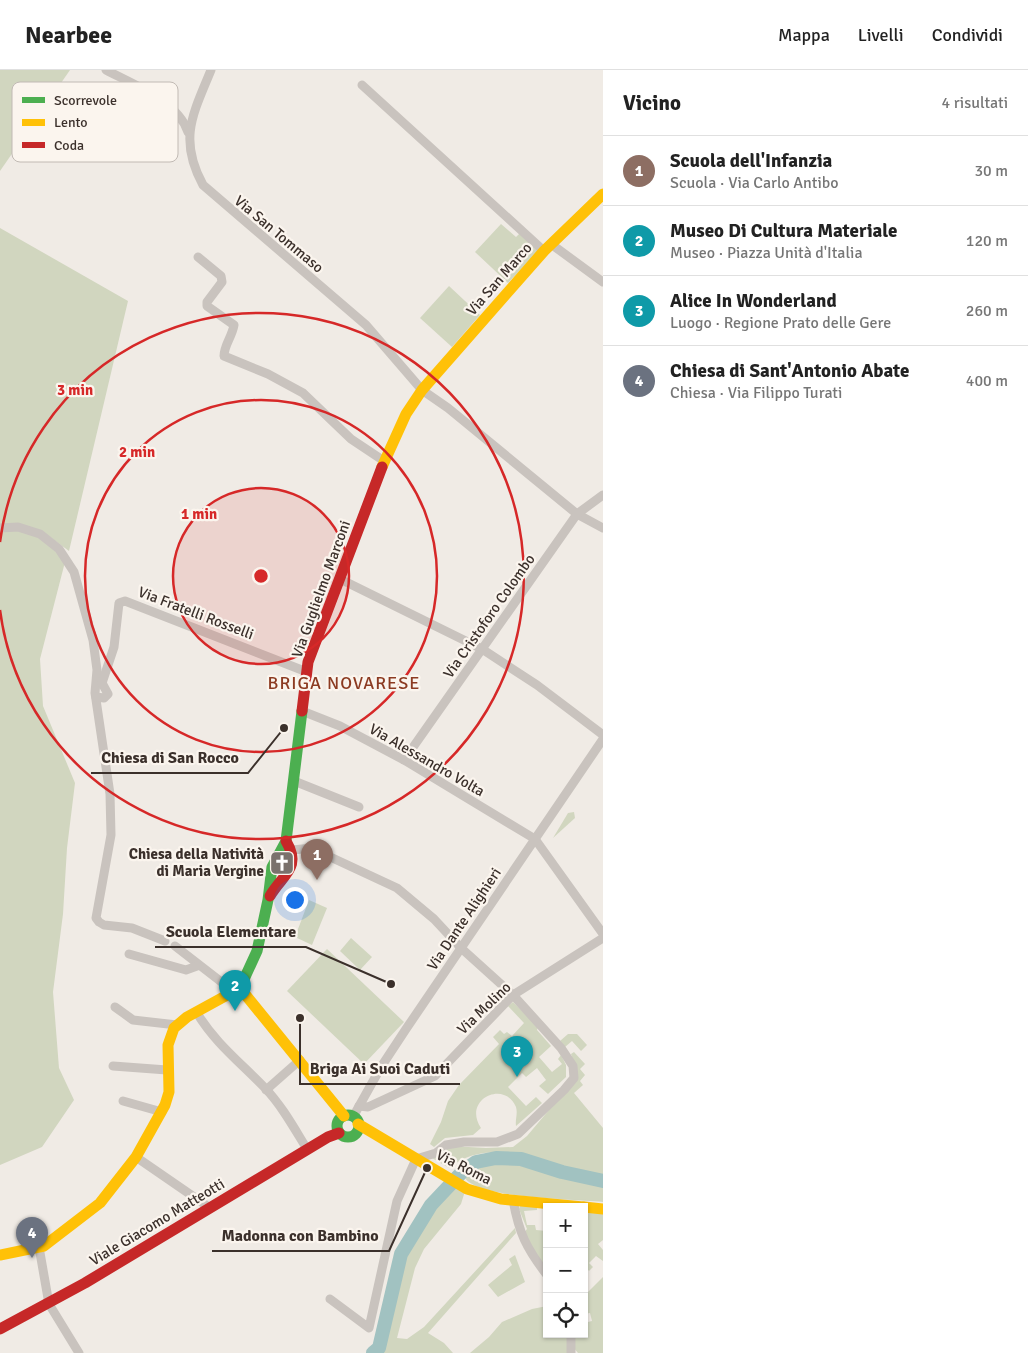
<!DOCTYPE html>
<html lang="it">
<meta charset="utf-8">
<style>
body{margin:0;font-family:Signika,sans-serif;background:#f6f6f6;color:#222}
.controls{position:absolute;right:15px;bottom:15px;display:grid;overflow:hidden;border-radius:0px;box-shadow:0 1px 4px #0004}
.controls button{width:45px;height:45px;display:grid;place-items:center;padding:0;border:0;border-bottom:1px solid #e0e0e0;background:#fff;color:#222;font:25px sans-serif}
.you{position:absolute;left:294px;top:829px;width:18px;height:18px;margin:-12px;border:4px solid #fff;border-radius:50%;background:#1a73e8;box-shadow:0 0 0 8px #1a73e833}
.badge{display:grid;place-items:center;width:32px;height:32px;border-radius:50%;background:#7a716c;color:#fff;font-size:16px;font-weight:700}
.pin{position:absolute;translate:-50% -41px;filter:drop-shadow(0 1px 2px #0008)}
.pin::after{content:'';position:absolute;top:26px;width:18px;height:15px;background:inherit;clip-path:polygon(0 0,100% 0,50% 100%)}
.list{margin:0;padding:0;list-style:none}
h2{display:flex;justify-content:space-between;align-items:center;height:65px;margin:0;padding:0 20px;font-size:21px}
h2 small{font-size:16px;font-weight:400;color:#767676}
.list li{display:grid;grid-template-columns:32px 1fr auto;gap:15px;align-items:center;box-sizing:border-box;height:70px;padding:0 20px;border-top:1px solid #e0e0e0}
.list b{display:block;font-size:19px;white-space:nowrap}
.list p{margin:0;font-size:16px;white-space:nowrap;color:#767676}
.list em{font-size:16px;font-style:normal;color:#767676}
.icon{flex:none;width:28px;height:28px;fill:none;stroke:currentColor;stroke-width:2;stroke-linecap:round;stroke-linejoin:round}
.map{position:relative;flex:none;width:603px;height:1283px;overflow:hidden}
header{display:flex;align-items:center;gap:30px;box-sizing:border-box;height:70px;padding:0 25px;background:#fff;border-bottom:1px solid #e0e0e0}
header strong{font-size:24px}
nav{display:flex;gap:28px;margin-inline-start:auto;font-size:18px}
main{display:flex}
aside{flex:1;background:#fff}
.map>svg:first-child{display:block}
.green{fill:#d1d6bf}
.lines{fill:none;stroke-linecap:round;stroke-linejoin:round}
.river{stroke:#a1c2c1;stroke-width:14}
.street{stroke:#c9c3be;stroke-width:9}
.fast{stroke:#4caf50;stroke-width:11}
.slow{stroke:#ffc107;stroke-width:11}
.jam{stroke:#c62828;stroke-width:11}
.ring{fill:none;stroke:#d62828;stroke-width:2.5}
.labels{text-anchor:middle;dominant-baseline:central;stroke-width:4.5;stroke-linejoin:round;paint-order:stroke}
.street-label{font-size:15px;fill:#3b302b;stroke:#fbf5ee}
.poi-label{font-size:15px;font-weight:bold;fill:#3b302b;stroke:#fbf5ee;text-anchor:end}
.quarter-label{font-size:18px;letter-spacing:1px;fill:#8c3b22;stroke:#fbf5ee}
.key{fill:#fbf5ee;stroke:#c1bab4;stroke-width:1}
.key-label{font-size:14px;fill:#3b302b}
.centre{fill:#d62828;stroke:#fbf5ee;stroke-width:2.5}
.ring-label{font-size:15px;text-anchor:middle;font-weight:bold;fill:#d62828;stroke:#fbf5ee;stroke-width:4.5;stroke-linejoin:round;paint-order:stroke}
.leader{fill:none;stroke:#3b302b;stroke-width:2}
.callout-dot{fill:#3b302b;stroke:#fbf5ee;stroke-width:2}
.callout-label{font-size:16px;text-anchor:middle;font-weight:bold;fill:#3b302b;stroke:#fbf5ee;stroke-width:4.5;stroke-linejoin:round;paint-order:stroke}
</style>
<header>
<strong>Nearbee</strong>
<nav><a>Mappa</a><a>Livelli</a><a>Condividi</a></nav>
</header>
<main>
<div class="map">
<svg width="603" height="1283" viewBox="0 0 603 1283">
<rect width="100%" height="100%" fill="#f0ebe5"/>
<g class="green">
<path d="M 0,0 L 70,0 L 0,101 Z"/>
<path d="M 501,154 L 516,167 L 522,161 L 540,179 L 508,213 L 475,182 Z"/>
<path d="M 0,158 L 128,231 L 69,481 L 42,461 L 0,456 Z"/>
<path d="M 449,216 L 480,245 L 452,277 L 420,248 Z"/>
<path d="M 0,459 C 32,460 45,467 65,492 L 40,589 L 43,636 L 75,713 L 67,778 L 63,844 L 53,922 L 59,998 L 74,1030 L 42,1077 L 0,1095 Z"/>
<path d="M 574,742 L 575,748 L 553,768 L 568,743 Z"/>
<path d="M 309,830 L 327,838 L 312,875 L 295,867 Z"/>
<path d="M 351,868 L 372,887 L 360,900 L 340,881 Z"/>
<path d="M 327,879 L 404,952 L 364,994 L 287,921 Z"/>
<path d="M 513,932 L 538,957 L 537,960 L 551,976 L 539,987 L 552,1002 L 562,994 L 558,989 L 561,985 L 566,995 L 566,1007 L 548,1024 L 539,1016 L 546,1010 L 537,998 L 526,1007 L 522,1003 L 508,1017 L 526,1036 L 536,1027 L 542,1033 L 516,1056 C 515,1050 518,1044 516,1037 C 504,1009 462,1030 481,1058 L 473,1065 L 445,1068 L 434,1077 L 430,1074 L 441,1052 L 448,1031 L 459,1015 L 499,974 L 493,967 L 500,960 L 504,964 L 507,962 L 512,966 L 524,953 L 508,936 Z"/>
<path d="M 568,964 L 577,964 L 587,975 L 581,981 L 572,971 L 565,977 L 560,971 Z"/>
<path d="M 574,982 L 585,994 L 580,999 L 585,1005 L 580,1011 L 583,1015 L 574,1023 L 603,1058 L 603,1109 C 591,1106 578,1104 565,1100 C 556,1098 547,1092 537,1089 C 508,1080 474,1077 449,1098 L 432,1088 L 451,1076 L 486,1078 L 513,1077 L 527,1066 L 560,1027 L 575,996 L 571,984 Z"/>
<path d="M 506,1091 C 536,1101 571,1106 603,1113 L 603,1132 C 576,1129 479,1129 465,1108 C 477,1097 490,1093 506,1091 Z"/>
<path d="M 451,1113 L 465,1121 L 461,1134 L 424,1179 L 415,1198 L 397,1268 L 407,1269 L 424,1257 L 515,1158 L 516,1163 L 428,1263 L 444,1273 L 453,1283 L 375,1283 L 380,1278 L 405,1187 Z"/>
<path d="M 537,1135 L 537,1140 L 524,1141 L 527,1155 L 535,1155 L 536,1160 L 547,1161 L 547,1204 L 522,1165 L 527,1159 L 519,1139 L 520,1136 Z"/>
<path d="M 584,1138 L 603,1140 L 603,1170 L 598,1174 L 603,1180 L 603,1191 L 596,1186 L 589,1193 L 593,1197 L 589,1201 L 584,1195 Z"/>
<path d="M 515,1185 L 525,1212 L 498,1227 L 488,1215 L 512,1195 L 509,1189 Z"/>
<path d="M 603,1207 L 603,1283 L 578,1283 L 573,1277 L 573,1264 L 584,1264 L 584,1253 L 592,1251 L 590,1243 L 584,1244 L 584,1226 Z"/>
<path d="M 547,1236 L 547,1264 L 569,1264 L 569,1283 L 470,1283 L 489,1267 L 502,1252 L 532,1239 Z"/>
</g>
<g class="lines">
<path class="river" d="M 373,1283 L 379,1278 L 401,1184 L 431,1135 L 463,1101 L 476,1092 L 496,1088 L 521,1089 L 562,1102 L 603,1111"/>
<g class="street">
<path d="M 106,0 C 132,14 178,31 188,62"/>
<path d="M 211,0 C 193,44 178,69 203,115 L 366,255 L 422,320 L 448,338 L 577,444 L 603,458"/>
<path d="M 362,15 L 544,181"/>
<path d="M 551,174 L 603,212"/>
<path d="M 198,187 L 221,206 L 222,212 L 207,232 L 207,236 L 234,255 C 232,267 224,275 224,286 L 268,304 L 303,323 L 351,369 L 384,391"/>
<path d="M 0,458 L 18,457 L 40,464 L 59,479 L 74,502 L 93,570 L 97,600 L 95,623 L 110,724 L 111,765 L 96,848 L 99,852 L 104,855 L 132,858 L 165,871"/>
<path d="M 340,509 L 482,579 L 537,615 L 603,665"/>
<path d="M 96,627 L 104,628 L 108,624 L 102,613 L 114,577 L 119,533 L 125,531 L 307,602"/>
<path d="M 302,641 L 340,656 L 404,690 L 535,769 L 603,864"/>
<path d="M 404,690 L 577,444 L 603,425"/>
<path d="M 294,711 L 359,737"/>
<path d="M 293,780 L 311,778 L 397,818 L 434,849 L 461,878 L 513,925 L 561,978 L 573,996 L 574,1008 L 564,1020 L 518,1064 L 497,1072 L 464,1072 L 446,1075 L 436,1083 L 416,1089 L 397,1131 L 369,1258 L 330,1229"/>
<path d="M 175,876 L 233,921"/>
<path d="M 129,884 L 186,900 L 197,896"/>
<path d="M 115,937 L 133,950 L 177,955"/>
<path d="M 197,943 C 215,973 241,993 265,1018 C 282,1036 294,1058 307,1079"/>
<path d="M 113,996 L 167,1000"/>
<path d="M 266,1020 L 300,990"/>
<path d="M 123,1031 L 162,1042"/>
<path d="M 359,1036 L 368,1037 L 435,1006 L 513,925 L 603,868"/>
<path d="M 353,1047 L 381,997 L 406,959 L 603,669"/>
<path d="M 136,1087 L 210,1138"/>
<path d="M 513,1130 C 519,1163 526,1178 547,1205"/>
<path d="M 39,1177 L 49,1234 L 79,1283"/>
<path d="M 571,1283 L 571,1264"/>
</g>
<g class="fast">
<path d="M 240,918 L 257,881 L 268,830 L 272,797 L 286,771 L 302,641"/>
<circle cx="348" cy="1056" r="11"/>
</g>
<g class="slow">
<path d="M 382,397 L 406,344 L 422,320 L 544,181 L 603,124"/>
<path d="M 240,918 L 344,1046"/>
<path d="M 358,1054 L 467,1119 L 501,1129 L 583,1137"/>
<path d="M 584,1137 L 603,1139"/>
<path d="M 0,1185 L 44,1176 L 100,1133 L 136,1087 L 165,1035 L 169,1022 L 168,975 L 174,958 L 187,947 L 240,918"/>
</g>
<g class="jam">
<path d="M 302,641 L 308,592 L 382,397"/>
<path d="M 270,826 C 283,804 302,798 286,771"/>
<path d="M 0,1259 L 85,1213 L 328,1067 L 339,1063"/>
</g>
</g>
<circle cx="261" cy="506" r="88" fill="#d62828" fill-opacity=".12"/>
<g class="ring">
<circle cx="261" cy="506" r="88"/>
<circle cx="261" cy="506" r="176"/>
<path d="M0 472A263 263 0 1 1 0 540"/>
</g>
<defs>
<symbol id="church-square" viewBox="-11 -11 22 22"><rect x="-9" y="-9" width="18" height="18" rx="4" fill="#7a716c" stroke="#fbf5ee"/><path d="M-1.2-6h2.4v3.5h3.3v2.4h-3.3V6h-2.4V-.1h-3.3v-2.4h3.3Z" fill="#fff"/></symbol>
</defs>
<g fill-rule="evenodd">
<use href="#church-square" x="268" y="779" width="28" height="28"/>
</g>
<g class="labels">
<g class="street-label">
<text transform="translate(279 164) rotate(40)">Via San Tommaso</text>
<text transform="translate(499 209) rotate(-49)">Via San Marco</text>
<text transform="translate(321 519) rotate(-70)">Via Guglielmo Marconi</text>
<text transform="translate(196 543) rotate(21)">Via Fratelli Rosselli</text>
<text transform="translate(489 546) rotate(-55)">Via Cristoforo Colombo</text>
<text transform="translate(427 690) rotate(30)">Via Alessandro Volta</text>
<text transform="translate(464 849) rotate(-56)">Via Dante Alighieri</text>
<text transform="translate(484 938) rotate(-44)">Via Molino</text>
<text transform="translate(464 1097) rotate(27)">Via Roma</text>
<text transform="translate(157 1152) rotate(-31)">Viale Giacomo Matteotti</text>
</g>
<g class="poi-label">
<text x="264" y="784">Chiesa della Natività<tspan x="264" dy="17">di Maria Vergine</tspan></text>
</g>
<g class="quarter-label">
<text x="344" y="613">BRIGA NOVARESE</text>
</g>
</g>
<rect x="12" y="12" width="166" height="80" rx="8" class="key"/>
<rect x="22" y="27" width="23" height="6" fill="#4caf50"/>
<rect x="22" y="49" width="23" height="7" fill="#ffc107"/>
<rect x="22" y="72" width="23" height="6" fill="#c62828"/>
<g class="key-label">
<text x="54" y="35">Scorrevole</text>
<text x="54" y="57">Lento</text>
<text x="54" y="80">Coda</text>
</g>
<circle cx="261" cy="506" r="8" class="centre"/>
<g class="ring-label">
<text x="75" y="325">3 min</text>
<text x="137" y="387">2 min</text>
<text x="199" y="449">1 min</text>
</g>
<path class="leader" d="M284 658L248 703H91M391 914L306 877H155M300 948L300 1014H460M427 1098L389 1181H212"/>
<g class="callout-dot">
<circle cx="284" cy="658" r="5"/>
<circle cx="391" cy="914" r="5"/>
<circle cx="300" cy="948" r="5"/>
<circle cx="427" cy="1098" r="5"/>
</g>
<g class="callout-label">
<text x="170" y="693">Chiesa di San Rocco</text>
<text x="231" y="867">Scuola Elementare</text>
<text x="380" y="1004">Briga Ai Suoi Caduti</text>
<text x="300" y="1171">Madonna con Bambino</text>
</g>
</svg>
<div class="controls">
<button>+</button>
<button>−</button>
<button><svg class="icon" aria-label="locate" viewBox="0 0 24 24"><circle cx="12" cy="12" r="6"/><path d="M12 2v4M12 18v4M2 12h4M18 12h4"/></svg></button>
</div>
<div class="you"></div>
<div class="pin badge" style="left:317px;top:810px;background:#8d6e63">1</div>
<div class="pin badge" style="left:235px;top:941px;background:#0f9aa8">2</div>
<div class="pin badge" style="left:517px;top:1007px;background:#0f9aa8">3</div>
<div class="pin badge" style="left:32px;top:1188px;background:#6b7280">4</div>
</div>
<aside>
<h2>Vicino<small>4 risultati</small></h2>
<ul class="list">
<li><span class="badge" style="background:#8d6e63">1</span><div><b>Scuola dell'Infanzia</b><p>Scuola · Via Carlo Antibo</p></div><em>30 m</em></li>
<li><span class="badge" style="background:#0f9aa8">2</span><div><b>Museo Di Cultura Materiale</b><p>Museo · Piazza Unità d'Italia</p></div><em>120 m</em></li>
<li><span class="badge" style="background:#0f9aa8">3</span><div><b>Alice In Wonderland</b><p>Luogo · Regione Prato delle Gere</p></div><em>260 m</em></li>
<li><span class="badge" style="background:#6b7280">4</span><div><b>Chiesa di Sant'Antonio Abate</b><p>Chiesa · Via Filippo Turati</p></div><em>400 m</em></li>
</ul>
</aside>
</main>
